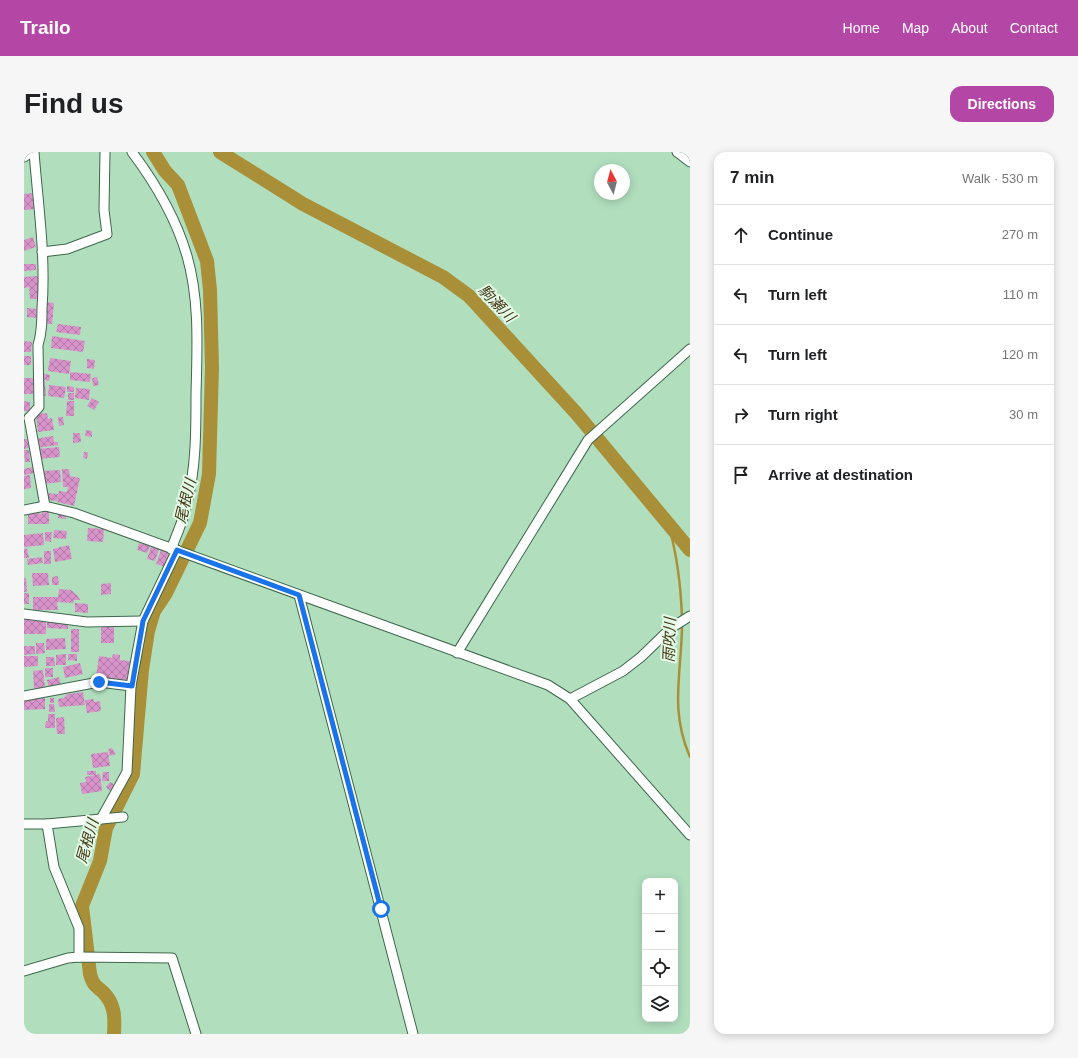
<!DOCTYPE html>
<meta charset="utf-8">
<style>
body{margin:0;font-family:Arial,"Noto Sans JP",sans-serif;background:#f6f6f6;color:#202124}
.controls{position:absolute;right:12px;bottom:12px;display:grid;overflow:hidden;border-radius:8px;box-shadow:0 2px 10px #0003}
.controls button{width:36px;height:36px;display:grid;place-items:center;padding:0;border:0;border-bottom:1px solid #e0e0e0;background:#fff;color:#202124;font:20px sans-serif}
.compass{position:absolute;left:570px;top:12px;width:36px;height:36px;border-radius:50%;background:#fff;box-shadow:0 2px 10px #0003;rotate:353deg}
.stop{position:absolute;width:12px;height:12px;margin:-9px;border:3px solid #1a73e8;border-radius:50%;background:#fff}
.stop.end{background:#1a73e8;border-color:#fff;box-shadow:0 1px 4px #0008}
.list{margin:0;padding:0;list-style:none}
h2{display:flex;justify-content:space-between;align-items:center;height:52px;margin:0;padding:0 16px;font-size:17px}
h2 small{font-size:13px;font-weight:400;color:#757577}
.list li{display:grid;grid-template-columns:26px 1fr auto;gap:12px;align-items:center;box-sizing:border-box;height:60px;padding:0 16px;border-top:1px solid #e0e0e0}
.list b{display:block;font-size:15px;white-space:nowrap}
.list em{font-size:13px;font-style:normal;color:#757577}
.icon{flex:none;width:22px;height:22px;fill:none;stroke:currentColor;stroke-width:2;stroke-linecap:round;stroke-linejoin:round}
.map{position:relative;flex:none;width:666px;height:882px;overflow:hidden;border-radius:12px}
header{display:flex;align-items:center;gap:24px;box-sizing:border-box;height:56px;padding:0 20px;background:#b446a5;color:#fff}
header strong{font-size:19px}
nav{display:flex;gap:22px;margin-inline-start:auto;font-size:14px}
.intro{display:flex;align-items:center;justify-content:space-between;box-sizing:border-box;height:96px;padding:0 24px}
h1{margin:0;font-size:28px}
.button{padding:10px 18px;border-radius:12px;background:#b446a5;color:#fff;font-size:14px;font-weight:700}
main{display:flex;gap:24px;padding:0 24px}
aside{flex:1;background:#fff;border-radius:12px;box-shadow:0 2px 10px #0003}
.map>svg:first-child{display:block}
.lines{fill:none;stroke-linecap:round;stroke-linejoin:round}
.stream{stroke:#a99038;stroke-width:2.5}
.river{stroke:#a99038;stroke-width:14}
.building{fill:url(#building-cross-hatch)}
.minor-casing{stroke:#3e674b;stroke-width:11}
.minor{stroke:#fff;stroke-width:9}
.route{stroke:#1a73e8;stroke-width:5}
.labels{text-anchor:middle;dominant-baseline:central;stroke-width:4;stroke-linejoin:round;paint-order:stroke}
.water-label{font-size:15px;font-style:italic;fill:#443a14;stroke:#e3f9e8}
</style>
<header>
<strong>Trailo</strong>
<nav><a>Home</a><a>Map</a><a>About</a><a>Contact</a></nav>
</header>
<div class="intro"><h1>Find us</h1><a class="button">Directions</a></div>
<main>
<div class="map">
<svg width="666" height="882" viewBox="0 0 666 882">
<defs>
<pattern id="building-cross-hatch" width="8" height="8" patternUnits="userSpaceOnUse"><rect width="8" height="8" fill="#d893cb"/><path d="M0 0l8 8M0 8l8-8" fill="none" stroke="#b07aa6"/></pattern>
</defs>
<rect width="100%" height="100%" fill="#b1dfbe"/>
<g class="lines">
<g class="stream">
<path d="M 644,371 C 653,402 657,434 658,467"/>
<path d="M 658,472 C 658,520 645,557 666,605"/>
</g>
<g class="river">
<path d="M 196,0 L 279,52 L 419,125 L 445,144 L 553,262 L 666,398"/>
<path d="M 90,882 C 91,865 91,852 79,840 C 71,833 69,833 66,822 L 58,754 L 76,709 L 82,676 L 109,622 L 118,518 L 124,479 L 130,459 L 142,441 L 176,371 L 185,322 L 188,215 L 186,138 L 183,109 L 154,33 L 141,19 L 129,0"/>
</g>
</g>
<g class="building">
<path d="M 8,41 L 11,57 L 0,58 L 0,42 Z"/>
<path d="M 9,85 L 12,95 L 0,99 L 0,88 Z"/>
<path d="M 0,112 L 12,112 L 12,118 L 0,119 Z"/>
<path d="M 14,124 L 15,147 L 6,147 L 5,135 L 0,136 L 0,125 Z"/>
<path d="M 21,150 L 30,151 L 28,172 L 19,172 Z"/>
<path d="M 3,156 L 13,157 L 12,166 L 3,165 Z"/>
<path d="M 34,172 L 57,175 L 56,183 L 32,180 Z"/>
<path d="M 28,184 L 61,189 L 59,200 L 27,196 Z"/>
<path d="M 0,189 L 8,190 L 7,200 L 0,200 Z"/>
<rect x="0" y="204" width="7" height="9"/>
<path d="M 26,206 L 47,209 L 45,222 L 24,219 Z"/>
<path d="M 63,207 L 71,208 L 70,217 L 63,216 Z"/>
<path d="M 46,220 L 67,222 L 66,230 L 46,228 Z"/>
<path d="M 17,221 L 26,223 L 25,229 L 16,227 Z"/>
<path d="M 73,225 L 75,233 L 69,234 L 68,226 Z"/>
<path d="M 0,226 L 10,226 L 9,242 L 0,242 Z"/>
<path d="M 16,229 L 21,229 L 22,244 L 16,244 Z"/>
<path d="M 25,233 L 42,235 L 40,246 L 24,244 Z"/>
<path d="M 43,234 L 50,235 L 50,240 L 43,240 Z"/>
<path d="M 52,236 L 66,237 L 65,248 L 51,246 Z"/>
<rect x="44" y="241" width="6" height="7"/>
<path d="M 68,246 L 75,250 L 70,258 L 63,254 Z"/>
<path d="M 0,249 L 6,250 L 6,259 L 0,259 Z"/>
<path d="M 43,249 L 50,249 L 50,264 L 42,264 Z"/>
<path d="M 23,261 L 24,267 L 28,266 L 30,278 L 14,280 L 12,262 Z"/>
<path d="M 34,265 L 39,265 L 40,273 L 35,274 Z"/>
<path d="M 62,278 L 68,279 L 68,285 L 61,284 Z"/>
<path d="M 49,281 L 56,281 L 57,290 L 49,291 Z"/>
<path d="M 29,284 L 30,290 L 34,290 L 34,293 L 12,296 L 10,287 Z"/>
<path d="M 0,287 L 3,287 L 5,296 L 0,297 Z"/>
<path d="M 35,295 L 36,305 L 14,307 L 13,297 Z"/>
<path d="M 0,298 L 5,298 L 6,310 L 1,310 Z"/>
<path d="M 60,300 L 64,300 L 63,307 L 59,306 Z"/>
<path d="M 9,315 L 10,321 L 0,323 L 0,317 Z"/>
<path d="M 38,317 L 45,317 L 46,324 L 56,326 L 50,354 L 33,350 L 35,339 L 43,340 L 44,335 L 39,335 Z"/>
<path d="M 36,318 L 37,330 L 18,332 L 17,319 Z"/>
<path d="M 6,323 L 7,336 L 0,337 L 0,324 Z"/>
<path d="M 22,341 L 34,342 L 33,349 L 22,348 Z"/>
<path d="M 4,359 L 18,362 L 18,359 L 25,359 L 25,372 L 4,372 Z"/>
<path d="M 34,361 L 41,362 L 42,367 L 34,366 Z"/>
<path d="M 64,376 L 80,377 L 79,390 L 63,389 Z"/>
<path d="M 30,378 L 43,379 L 42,387 L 29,386 Z"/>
<path d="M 21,380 L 28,380 L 27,390 L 21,389 Z"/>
<path d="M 19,381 L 20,393 L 0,395 L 0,383 Z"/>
<path d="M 115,391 L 126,394 L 123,401 L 113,398 Z"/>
<path d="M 45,393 L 48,407 L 31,410 L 29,397 Z"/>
<path d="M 127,395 L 135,397 L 131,409 L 123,407 Z"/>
<path d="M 3,396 L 5,406 L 0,406 L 0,397 Z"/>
<path d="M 137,398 L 145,400 L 141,415 L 132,412 Z"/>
<rect x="20" y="399" width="7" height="13"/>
<path d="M 18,405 L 19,411 L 4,413 L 3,407 Z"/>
<path d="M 8,421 L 24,421 L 25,433 L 9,434 Z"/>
<path d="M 34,424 L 35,433 L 28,433 L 28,425 Z"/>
<path d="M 0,426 L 2,426 L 3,440 L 0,440 Z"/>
<path d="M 87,431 L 87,442 L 77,443 L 77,432 Z"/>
<path d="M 35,437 L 47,438 L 54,444 L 56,448 L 50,448 L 49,451 L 33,450 L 34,458 L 9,458 L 9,445 L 34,445 Z"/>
<rect x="0" y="441" width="5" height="11"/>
<path d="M 51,451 L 64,452 L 64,461 L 51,460 Z"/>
<rect x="0" y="466" width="22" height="16"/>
<path d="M 23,468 L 44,468 L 44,477 L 23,476 Z"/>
<rect x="77" y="473" width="13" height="18"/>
<rect x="47" y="477" width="8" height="23"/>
<path d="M 41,486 L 42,497 L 22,498 L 22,487 Z"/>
<path d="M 12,491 L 20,491 L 21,501 L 12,502 Z"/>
<path d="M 0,494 L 11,494 L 11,502 L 0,503 Z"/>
<path d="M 42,502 L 42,513 L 32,513 L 32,503 Z"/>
<path d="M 44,502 L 53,502 L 53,509 L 44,508 Z"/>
<path d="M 89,502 L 96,503 L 96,508 L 106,509 L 103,529 L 72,525 L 75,504 L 88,506 Z"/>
<path d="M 0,504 L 14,504 L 14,514 L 0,515 Z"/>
<path d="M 22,505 L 30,505 L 31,514 L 22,514 Z"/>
<path d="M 56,511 L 59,522 L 41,526 L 39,515 Z"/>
<rect x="21" y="516" width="8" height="9"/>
<path d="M 19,518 L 21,536 L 10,537 L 9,519 Z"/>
<path d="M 35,525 L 37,534 L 25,537 L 23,528 Z"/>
<path d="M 59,540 L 61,553 L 35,555 L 34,547 L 40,546 L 43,542 Z"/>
<path d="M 0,546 L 21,546 L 21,557 L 0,558 Z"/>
<rect x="26" y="546" width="4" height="5"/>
<path d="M 70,547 L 70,550 L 76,549 L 77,559 L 63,561 L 61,548 Z"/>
<path d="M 25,552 L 30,552 L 31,560 L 25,560 Z"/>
<path d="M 24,562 L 31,562 L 31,576 L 21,576 L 22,569 L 24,569 Z"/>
<path d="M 40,565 L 41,582 L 33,582 L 32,566 Z"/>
<path d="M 88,596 L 92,602 L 86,604 L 84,597 Z"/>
<path d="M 84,600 L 86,614 L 69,616 L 67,602 Z"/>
<rect x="63" y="619" width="9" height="4"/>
<path d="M 79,620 L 85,620 L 85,629 L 78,629 Z"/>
<path d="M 76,622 L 78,639 L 58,642 L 56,631 L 62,630 L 61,625 Z"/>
<path d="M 86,630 L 91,633 L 86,639 L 82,635 Z"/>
</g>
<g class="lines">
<defs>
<g id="minor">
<path d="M 108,0 C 132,32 152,66 163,104 C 176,149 173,197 172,243 C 172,279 172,316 163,351 C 160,367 153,382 147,397"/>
<path d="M 653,0 L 666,10"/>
<path d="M 0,5 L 7,0"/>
<path d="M 18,100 L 43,97 L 83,82 L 80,58 L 81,0"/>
<path d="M 5,266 L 15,255 L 14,193 C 18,181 18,169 18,156 C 22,104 14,52 10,0"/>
<path d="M 5,266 L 21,354"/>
<path d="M 0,358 L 21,354 L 50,361 L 524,533 L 546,547 L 666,683"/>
<path d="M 275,443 L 389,882"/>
<path d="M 0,462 L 63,470 L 119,469"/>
<path d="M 433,501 L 564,288 L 666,197"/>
<path d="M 0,544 L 75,530 L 107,534"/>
<path d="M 546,547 L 599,519 L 617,505 L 647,476 L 666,464"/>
<path d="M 77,667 L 103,620 L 107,534 L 119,469 L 153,398"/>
<path d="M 0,672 L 23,672 L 99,665"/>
<path d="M 23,672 L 30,715 L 55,776 L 55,805"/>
<path d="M 0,819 L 44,806 L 55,805 L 148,806 L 172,882"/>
</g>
</defs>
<use href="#minor" class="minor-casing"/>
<use href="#minor" class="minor"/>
</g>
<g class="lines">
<path class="route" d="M 75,530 L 108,534 L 119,469 L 153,398 L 275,443 L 357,757"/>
</g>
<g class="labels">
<g class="water-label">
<text transform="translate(473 151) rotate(46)">駒瀬川</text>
<text transform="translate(161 349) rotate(-76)">尾根川</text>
<text transform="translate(645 488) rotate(-88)">雨吹川</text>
<text transform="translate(63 689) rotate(-74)">尾根川</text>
</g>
</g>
</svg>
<div class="controls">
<button>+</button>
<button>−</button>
<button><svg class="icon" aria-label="locate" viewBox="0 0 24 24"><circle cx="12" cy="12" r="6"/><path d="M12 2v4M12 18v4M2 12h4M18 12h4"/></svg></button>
<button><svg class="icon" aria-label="layers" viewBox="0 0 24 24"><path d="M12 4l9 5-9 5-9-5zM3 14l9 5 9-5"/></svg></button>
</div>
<svg class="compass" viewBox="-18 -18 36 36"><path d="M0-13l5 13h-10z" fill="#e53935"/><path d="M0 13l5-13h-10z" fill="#757577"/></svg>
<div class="stop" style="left:357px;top:757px"></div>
<div class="stop end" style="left:75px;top:530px"></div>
</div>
<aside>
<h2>7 min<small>Walk · 530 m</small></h2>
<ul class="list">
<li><svg class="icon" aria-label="ahead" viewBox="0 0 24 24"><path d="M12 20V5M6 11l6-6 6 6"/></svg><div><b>Continue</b></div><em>270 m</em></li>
<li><svg class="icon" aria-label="left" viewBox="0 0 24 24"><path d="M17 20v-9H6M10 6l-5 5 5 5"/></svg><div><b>Turn left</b></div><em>110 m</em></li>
<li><svg class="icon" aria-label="left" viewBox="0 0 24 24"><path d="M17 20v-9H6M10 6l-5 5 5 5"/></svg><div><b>Turn left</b></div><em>120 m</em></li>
<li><svg class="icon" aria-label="right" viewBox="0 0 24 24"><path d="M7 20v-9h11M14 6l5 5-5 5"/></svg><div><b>Turn right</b></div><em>30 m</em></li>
<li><svg class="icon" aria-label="arrive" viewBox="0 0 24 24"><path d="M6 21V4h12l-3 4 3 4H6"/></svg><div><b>Arrive at destination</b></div></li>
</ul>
</aside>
</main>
